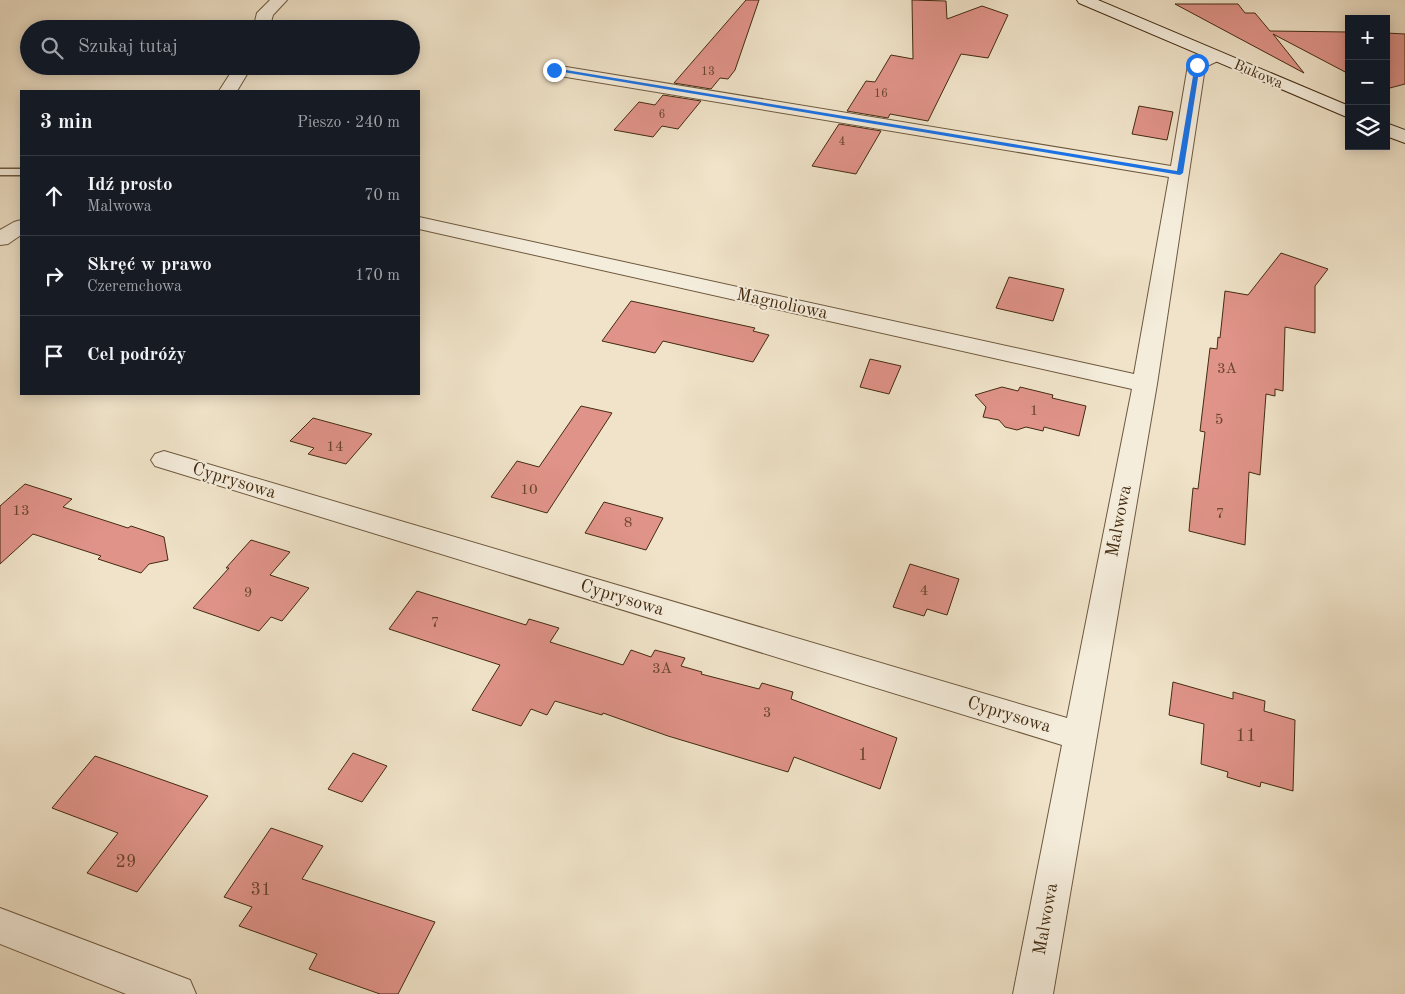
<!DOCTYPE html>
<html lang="pl">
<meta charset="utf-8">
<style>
body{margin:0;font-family:"Old Standard TT",serif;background:#242831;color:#f1f3f6}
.controls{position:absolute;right:15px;top:15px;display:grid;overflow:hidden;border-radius:0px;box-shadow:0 2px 12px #0003}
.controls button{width:45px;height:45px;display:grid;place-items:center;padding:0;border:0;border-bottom:1px solid #363941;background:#171b24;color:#f1f3f6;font:25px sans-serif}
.stop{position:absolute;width:15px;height:15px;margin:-11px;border:4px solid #1a73e8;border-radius:50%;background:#fff}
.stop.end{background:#1a73e8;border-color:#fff;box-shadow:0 1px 5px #0008}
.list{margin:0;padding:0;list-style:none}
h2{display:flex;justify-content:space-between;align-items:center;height:65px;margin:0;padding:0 20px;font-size:21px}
h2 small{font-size:16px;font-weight:400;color:#9ea1a6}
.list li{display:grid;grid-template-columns:32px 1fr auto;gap:15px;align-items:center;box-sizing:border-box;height:80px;padding:0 20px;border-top:1px solid #363941}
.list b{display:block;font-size:19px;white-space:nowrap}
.list p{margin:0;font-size:16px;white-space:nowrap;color:#9ea1a6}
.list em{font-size:16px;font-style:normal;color:#9ea1a6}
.icon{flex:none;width:28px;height:28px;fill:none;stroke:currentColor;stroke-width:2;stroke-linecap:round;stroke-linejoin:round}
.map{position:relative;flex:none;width:1405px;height:994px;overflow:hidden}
.search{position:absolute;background:#171b24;box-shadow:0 2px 12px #0003;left:20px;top:20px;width:400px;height:55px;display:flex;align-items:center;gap:12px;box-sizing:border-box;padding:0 18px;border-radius:28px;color:#9ea1a6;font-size:19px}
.panel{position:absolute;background:#171b24;box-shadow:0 2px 12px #0003;left:20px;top:90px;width:400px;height:305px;border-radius:0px}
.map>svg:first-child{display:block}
.building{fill:#e09389;stroke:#432b10}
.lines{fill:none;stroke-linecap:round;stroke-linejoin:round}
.lane-casing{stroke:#6e593e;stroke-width:3}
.street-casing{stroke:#6e593e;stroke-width:2}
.secondary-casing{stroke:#432b10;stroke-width:2}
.lane{fill:#f5eddc;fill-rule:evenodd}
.street{fill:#f5eddc;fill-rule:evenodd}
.secondary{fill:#f5eddc;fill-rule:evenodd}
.route{fill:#1a73e8}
.labels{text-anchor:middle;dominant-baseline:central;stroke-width:4;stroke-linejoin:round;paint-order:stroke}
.far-number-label{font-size:12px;fill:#6a452e}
.far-street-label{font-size:15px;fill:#432b10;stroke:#f5eddc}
.number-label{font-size:15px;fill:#6a452e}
.street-label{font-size:18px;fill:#432b10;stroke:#f5eddc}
.near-number-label{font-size:18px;fill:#6a452e}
</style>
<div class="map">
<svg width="1405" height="994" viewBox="0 0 1405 994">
<rect width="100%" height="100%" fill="#f0e3c9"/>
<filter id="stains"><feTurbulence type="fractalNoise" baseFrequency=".004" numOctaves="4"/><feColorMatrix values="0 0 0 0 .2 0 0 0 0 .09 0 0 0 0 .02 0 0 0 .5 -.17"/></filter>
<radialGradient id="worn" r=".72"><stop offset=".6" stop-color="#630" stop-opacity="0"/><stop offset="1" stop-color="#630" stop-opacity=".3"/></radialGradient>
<g class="building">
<path d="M 746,0 L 759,0 L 735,70 L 728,79 L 720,78 L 711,89 L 674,83 Z"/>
<path d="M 912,0 L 946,1 L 947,19 L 982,6 L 1008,15 L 988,58 L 961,54 L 928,121 L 890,114 L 888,118 L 847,111 L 866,81 L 875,82 L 891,55 L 913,59 Z"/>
<path d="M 1175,4 L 1238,4 L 1245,13 L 1255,13 L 1270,31 L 1349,32 L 1349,74 L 1273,34 L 1304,73 Z"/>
<path d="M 1386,33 L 1405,34 L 1405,84 L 1386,89 Z"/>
<path d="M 663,95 L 701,101 L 678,129 L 662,126 L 653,137 L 614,130 L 639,102 L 655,105 Z"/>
<path d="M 1139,106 L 1173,112 L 1167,140 L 1132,134 Z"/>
<path d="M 839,124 L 881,131 L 856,174 L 812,166 Z"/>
<path d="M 1281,253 L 1328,269 L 1315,286 L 1315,333 L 1285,327 L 1283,391 L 1275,389 L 1275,396 L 1266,394 L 1260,475 L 1249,472 L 1245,545 L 1189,531 L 1193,488 L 1198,489 L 1205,432 L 1200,431 L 1210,348 L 1217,349 L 1218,337 L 1220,338 L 1225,291 L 1248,295 Z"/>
<path d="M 1009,277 L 1064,289 L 1053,321 L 996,308 Z"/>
<path d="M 631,301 L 755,328 L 753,331 L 769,335 L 753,362 L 663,341 L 655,353 L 602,341 Z"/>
<path d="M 870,359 L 901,366 L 889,394 L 860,387 Z"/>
<path d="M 1002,387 L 1018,391 L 1020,387 L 1053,395 L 1052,398 L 1086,406 L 1079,436 L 1044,427 L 1043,431 L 1026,427 L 1017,430 L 1005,427 L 999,420 L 983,417 L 986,407 L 975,395 Z"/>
<path d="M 581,406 L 612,413 L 547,513 L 491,497 L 517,461 L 539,467 Z"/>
<path d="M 313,418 L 372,434 L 346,464 L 308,454 L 314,448 L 290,441 Z"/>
<path d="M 25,484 L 72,499 L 63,507 L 128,528 L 131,526 L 164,537 L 168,560 L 149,564 L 141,573 L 98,559 L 101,556 L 33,534 L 0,564 L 0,506 Z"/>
<path d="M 604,502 L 663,518 L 646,550 L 585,533 Z"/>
<path d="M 251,540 L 290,552 L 270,575 L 309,588 L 282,621 L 271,617 L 259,631 L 193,608 L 229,568 L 226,568 Z"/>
<path d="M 910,564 L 959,579 L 947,615 L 927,609 L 924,616 L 893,607 Z"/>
<path d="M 417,591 L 526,625 L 529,619 L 559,628 L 550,642 L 623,665 L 631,650 L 651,657 L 655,650 L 685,658 L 681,666 L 702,672 L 701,674 L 759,689 L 762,683 L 793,692 L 791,699 L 897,738 L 880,789 L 794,757 L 788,772 L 668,736 L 603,713 L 602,715 L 555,701 L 547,715 L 531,709 L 521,726 L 472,710 L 500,665 L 389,629 Z"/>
<path d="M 1173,682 L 1233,699 L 1233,692 L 1265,701 L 1264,711 L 1295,720 L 1293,791 L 1261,782 L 1260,787 L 1227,777 L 1228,772 L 1201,764 L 1204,724 L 1169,715 Z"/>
<path d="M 353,753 L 387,766 L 362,802 L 328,789 Z"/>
<path d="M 95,756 L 208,796 L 137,892 L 87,873 L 118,833 L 52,808 Z"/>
<path d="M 271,828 L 323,846 L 302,879 L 435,922 L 398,994 L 380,994 L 309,969 L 317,954 L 239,926 L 252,907 L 224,897 Z"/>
</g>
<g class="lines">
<defs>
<rect id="lane" x="0" y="169" width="21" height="6"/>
<g id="street">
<path d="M 270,0 L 287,0 L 273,15 L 269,29 L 253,29 L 257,13 Z"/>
<path d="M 1214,51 L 1220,52 L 1222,56 L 1220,60 L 1205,67 L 1157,384 L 1053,994 L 1013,994 L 1062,745 L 155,466 L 151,460 L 155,454 L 164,451 L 1067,718 L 1132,389 L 419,229 L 419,217 L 1134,374 L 1169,177 L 554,75 L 548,74 L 545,70 L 548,66 L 554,65 L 1171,166 L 1188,65 L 1191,61 Z"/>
<path d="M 235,66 L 252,66 L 237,91 L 219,91 Z"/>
<path d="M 21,220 L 21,235 L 8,244 L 0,245 L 0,230 L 14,222 Z"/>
<path d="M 0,908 L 190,980 L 196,994 L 126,994 L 0,944 Z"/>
</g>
<g id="secondary">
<path d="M 1077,0 L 1098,0 L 1349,106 L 1349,118 L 1079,3 Z"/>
<path d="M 1386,123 L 1405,130 L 1405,143 L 1386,136 Z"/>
</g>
</defs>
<use href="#lane" class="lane-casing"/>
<use href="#street" class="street-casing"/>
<use href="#secondary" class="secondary-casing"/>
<use href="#lane" class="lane"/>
<use href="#street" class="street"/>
<use href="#secondary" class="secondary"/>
</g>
<path class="route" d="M 1195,64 L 1200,65 L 1183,173 L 1180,175 L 551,70 L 554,68 L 1177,171 Z"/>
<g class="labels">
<g class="far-number-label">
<text x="708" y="72">13</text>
<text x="881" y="94">16</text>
<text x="662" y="115">6</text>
<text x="842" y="142">4</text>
</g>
<g class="far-street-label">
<text transform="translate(1258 75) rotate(23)">Bukowa</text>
</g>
<g class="number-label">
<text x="1227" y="369">3A</text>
<text x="1034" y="411">1</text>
<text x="1219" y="420">5</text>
<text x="335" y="447">14</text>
<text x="529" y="490">10</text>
<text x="21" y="511">13</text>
<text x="1220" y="514">7</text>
<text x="628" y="523">8</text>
<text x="924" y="591">4</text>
<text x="248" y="593">9</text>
<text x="435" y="623">7</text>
<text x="662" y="669">3A</text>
<text x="767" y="713">3</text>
</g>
<g class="street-label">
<text transform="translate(782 304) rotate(12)">Magnoliowa</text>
<text transform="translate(234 481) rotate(17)">Cyprysowa</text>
<text transform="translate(1119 521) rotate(-79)">Malwowa</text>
<text transform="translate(622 598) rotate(17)">Cyprysowa</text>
<text transform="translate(1009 715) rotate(17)">Cyprysowa</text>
<text transform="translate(1046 919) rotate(-80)">Malwowa</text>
</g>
<g class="near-number-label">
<text x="1246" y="736">11</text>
<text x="863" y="755">1</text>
<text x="126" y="862">29</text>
<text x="261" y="890">31</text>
</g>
</g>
<rect width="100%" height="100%" filter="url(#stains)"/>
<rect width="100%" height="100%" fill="url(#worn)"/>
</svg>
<div class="controls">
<button>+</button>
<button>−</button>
<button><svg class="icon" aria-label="layers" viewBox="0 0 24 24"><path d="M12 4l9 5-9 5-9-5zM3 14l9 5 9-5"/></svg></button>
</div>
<div class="stop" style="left:1197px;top:65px"></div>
<div class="stop end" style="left:554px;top:70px"></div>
<div class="search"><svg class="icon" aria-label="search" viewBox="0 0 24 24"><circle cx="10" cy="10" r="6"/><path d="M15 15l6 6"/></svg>Szukaj tutaj</div>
<section class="panel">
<h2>3 min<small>Pieszo · 240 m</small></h2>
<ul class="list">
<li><svg class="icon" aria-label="ahead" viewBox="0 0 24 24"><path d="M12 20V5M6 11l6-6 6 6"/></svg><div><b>Idź prosto</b><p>Malwowa</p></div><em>70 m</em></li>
<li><svg class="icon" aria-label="right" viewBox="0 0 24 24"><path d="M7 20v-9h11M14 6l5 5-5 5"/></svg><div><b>Skręć w prawo</b><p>Czeremchowa</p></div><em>170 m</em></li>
<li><svg class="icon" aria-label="arrive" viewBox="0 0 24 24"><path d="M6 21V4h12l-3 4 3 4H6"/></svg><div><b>Cel podróży</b></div></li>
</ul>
</section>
</div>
